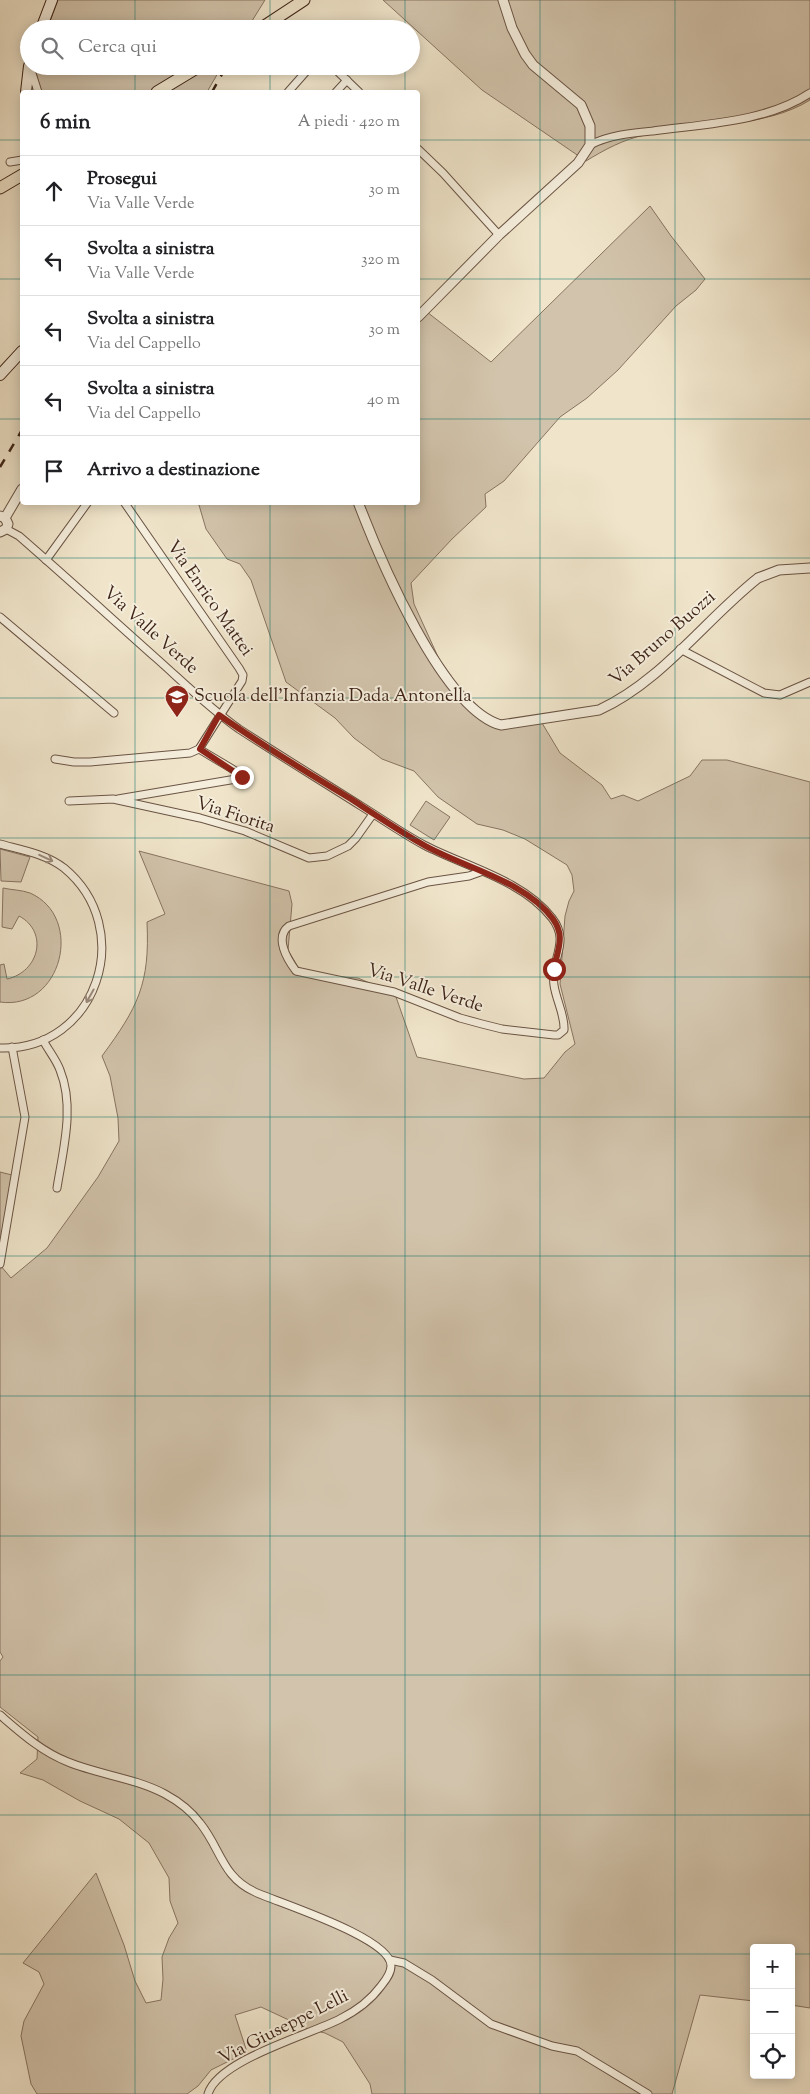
<!DOCTYPE html>
<html lang="it">
<meta charset="utf-8">
<style>
body{margin:0;font-family:"Sorts Mill Goudy",serif;background:#f6f6f6;color:#202124}
.controls{position:absolute;right:15px;bottom:15px;display:grid;overflow:hidden;border-radius:5px;box-shadow:0 2px 12px #0003}
.controls button{width:45px;height:45px;display:grid;place-items:center;padding:0;border:0;border-bottom:1px solid #e0e0e0;background:#fff;color:#202124;font:25px sans-serif}
.stop{position:absolute;width:15px;height:15px;margin:-11px;border:4px solid #8f2418;border-radius:50%;background:#fff}
.stop.end{background:#8f2418;border-color:#fff;box-shadow:0 1px 5px #0008}
.list{margin:0;padding:0;list-style:none}
h2{display:flex;justify-content:space-between;align-items:center;height:65px;margin:0;padding:0 20px;font-size:21px}
h2 small{font-size:16px;font-weight:400;color:#757577}
.list li{display:grid;grid-template-columns:32px 1fr auto;gap:15px;align-items:center;box-sizing:border-box;height:70px;padding:0 20px;border-top:1px solid #e0e0e0}
.list b{display:block;font-size:19px;white-space:nowrap}
.list p{margin:0;font-size:16px;white-space:nowrap;color:#757577}
.list em{font-size:16px;font-style:normal;color:#757577}
.icon{flex:none;width:28px;height:28px;fill:none;stroke:currentColor;stroke-width:2;stroke-linecap:round;stroke-linejoin:round}
.map{position:relative;flex:none;width:810px;height:2094px;overflow:hidden}
.search{position:absolute;background:#fff;box-shadow:0 2px 12px #0003;left:20px;top:20px;width:400px;height:55px;display:flex;align-items:center;gap:12px;box-sizing:border-box;padding:0 18px;border-radius:28px;color:#757577;font-size:19px}
.panel{position:absolute;background:#fff;box-shadow:0 2px 12px #0003;left:20px;top:90px;width:400px;height:415px;border-radius:5px}
.map>svg:first-child{display:block}
.green{fill:#d2c4ac;stroke:#887462}
.lines{fill:none;stroke-linecap:round;stroke-linejoin:round}
.minor-casing{stroke:#6a5444;stroke-width:9}
.tertiary-casing{stroke:#6a5444;stroke-width:11}
.secondary-casing{stroke:#3e2417;stroke-width:12}
.primary-casing{stroke:#3e2417;stroke-width:13}
.minor{stroke:#f5eedd;stroke-width:7}
.tertiary{stroke:#f5eedd;stroke-width:9}
.secondary{stroke:#f5eedd;stroke-width:10}
.primary{stroke:#f0e5cb;stroke-width:11}
.rail{stroke:#3e2417;stroke-width:2.5;stroke-dasharray:9 9;stroke-linecap:butt}
.oneway{stroke:#9a897a}
.route{stroke:#8f2418;stroke-width:6}
.grid{fill:none;stroke:#0f766e;stroke-width:1;stroke-opacity:0.55}
.labels{text-anchor:middle;dominant-baseline:central;stroke-width:4;stroke-linejoin:round;paint-order:stroke}
.street-label{font-size:18px;fill:#3e2417;stroke:#f5eedd}
.poi-label{font-size:18px;fill:#3e2417;stroke:#f5eedd;text-anchor:start}
</style>
<div class="map">
<svg width="810" height="2094" viewBox="0 0 810 2094">
<rect width="100%" height="100%" fill="#f0e5cb"/>
<filter id="stains"><feTurbulence type="fractalNoise" baseFrequency=".004" numOctaves="4"/><feColorMatrix values="0 0 0 0 .2 0 0 0 0 .09 0 0 0 0 .02 0 0 0 .5 -.17"/></filter>
<radialGradient id="worn" r=".72"><stop offset=".6" stop-color="#630" stop-opacity="0"/><stop offset="1" stop-color="#630" stop-opacity=".3"/></radialGradient>
<g class="green">
<path d="M 58,0 L 265,0 L 247,29 L 47,29 Z"/>
<path d="M 383,0 L 810,0 L 810,100 C 766,128 696,124 645,135 C 624,139 604,150 586,161 L 482,90 Z"/>
<path d="M 35,66 L 222,66 L 207,92 L 40,92 Z"/>
<path d="M 650,206 L 671,236 L 705,279 L 696,290 L 676,306 L 618,370 L 587,398 L 560,417 L 504,481 L 485,494 L 486,507 L 452,539 L 411,583 L 414,604 L 439,659 L 458,686 L 490,719 L 507,723 L 539,718 L 560,753 L 602,785 L 611,799 L 623,795 L 638,801 L 690,776 L 702,760 L 727,760 L 810,782 L 810,2008 L 791,2005 L 791,1948 L 754,1948 L 754,2001 L 700,1995 L 672,2094 L 372,2094 L 370,2084 L 343,2042 L 325,2033 L 308,2029 L 261,2007 L 235,2015 L 247,2052 L 211,2070 L 198,2086 L 187,2094 L 37,2094 L 31,2084 L 21,2036 L 24,2021 L 44,1984 L 39,1972 L 23,1963 L 96,1873 L 124,1945 L 135,1981 L 146,2003 L 161,2000 L 163,1979 L 162,1957 L 169,1938 L 178,1923 L 170,1901 L 169,1878 L 149,1843 L 119,1819 L 80,1801 L 43,1780 L 20,1773 L 37,1759 L 38,1737 L 0,1707 L 0,1661 L 3,1657 L 0,1652 L 0,1265 L 11,1278 L 47,1248 L 98,1177 L 119,1141 L 118,1118 L 110,1076 L 102,1056 C 138,1007 150,984 147,922 L 165,914 L 139,851 L 289,891 L 292,904 L 288,950 L 298,967 L 316,975 L 358,978 L 395,994 L 417,1057 L 524,1079 L 544,1078 L 565,1052 L 575,1044 L 560,984 L 565,916 L 569,901 L 574,891 L 572,875 L 567,865 L 525,839 L 503,830 L 477,824 L 438,797 L 414,771 L 382,759 L 354,738 L 335,718 L 286,682 L 251,580 L 240,564 L 227,559 L 206,529 L 199,505 L 195,503 L 418,502 L 418,323 L 427,312 L 491,362 Z"/>
<path d="M 426,801 L 450,817 L 434,840 L 410,825 Z"/>
<path d="M 0,849 L 30,857 L 21,882 L 1,881 Z"/>
<path d="M 3,888 C 12,890 22,890 30,893 C 85,917 62,1011 0,1002 L 0,965 L 4,964 L 7,979 C 39,972 49,932 19,916 L 12,929 L 2,927 Z"/>
<path d="M 0,1172 L 16,1176 L 9,1230 L 0,1265 Z"/>
</g>
<g class="lines">
<defs>
<g id="minor">
<path d="M 332,66 L 359,92"/>
<path d="M 30,67 L 38,92"/>
<path d="M 288,92 L 311,66"/>
<path d="M 336,92 L 347,80"/>
<path d="M 590,145 C 609,135 632,133 653,131 C 704,124 767,122 810,93"/>
<path d="M 418,149 L 443,173 L 499,235"/>
<path d="M 10,162 L 22,160"/>
<path d="M 6,529 L 19,536 C 65,576 110,617 156,658 C 183,682 209,708 239,729 C 279,755 320,780 361,806 C 382,819 402,833 424,845 C 464,866 523,880 552,918 C 571,942 550,959 554,985 C 556,1000 565,1015 564,1030 L 558,1035 L 554,1035 L 502,1029 L 482,1024 L 460,1018 L 394,992 L 296,971 C 287,959 274,937 289,926 L 428,882 L 469,876 L 483,871"/>
<path d="M 46,560 L 88,502"/>
<path d="M 0,617 L 114,713"/>
<path d="M 680,649 L 764,693 L 780,695 L 810,682"/>
<path d="M 55,759 L 74,762 L 90,762 L 190,753 L 199,749 L 242,681 L 243,675 L 239,668 L 124,502"/>
<path d="M 118,799 L 242,778 L 239,773 L 199,749"/>
<path d="M 69,801 L 113,799 L 200,818 L 245,831 L 309,858 L 327,856 L 348,846 L 356,838 L 373,814"/>
<path d="M 0,844 C 22,850 46,854 64,868 C 137,928 98,1051 0,1048"/>
<path d="M 43,1040 C 48,1050 56,1059 60,1070 C 75,1107 63,1150 57,1188"/>
<path d="M 0,1264 L 25,1117 L 12,1047"/>
<path d="M 0,1715 C 21,1733 42,1752 68,1762 C 100,1775 135,1778 165,1794 C 178,1801 191,1811 200,1823 C 221,1849 222,1877 255,1892 C 279,1903 392,1938 391,1966 C 391,1974 385,1981 381,1986 C 370,2001 356,2011 340,2019 C 309,2035 218,2060 208,2094"/>
<path d="M 390,1960 L 404,1963 L 432,1980 L 491,2024 L 552,2046 L 577,2051 L 648,2094"/>
</g>
<g id="tertiary">
<path d="M 418,317 L 499,235 L 578,163 L 590,145 L 590,126 L 581,105 L 533,65 L 525,54 L 512,28 L 503,0"/>
<path d="M 358,502 C 379,557 443,710 501,725 L 599,710 C 661,682 705,620 758,578 L 779,570 L 810,568"/>
<path d="M 5,518 L 22,489"/>
<path d="M 0,532 L 6,529 L 8,524 L 5,518 L 0,516"/>
</g>
<g id="secondary">
<path d="M 41,29 L 52,0"/>
<path d="M 26,92 L 29,66"/>
<path d="M 0,375 L 22,351"/>
</g>
<g id="primary">
<path d="M 260,29 L 304,0"/>
<path d="M 157,92 L 200,66"/>
<path d="M 0,188 L 22,175"/>
</g>
</defs>
<use href="#minor" class="minor-casing"/>
<use href="#tertiary" class="tertiary-casing"/>
<use href="#secondary" class="secondary-casing"/>
<use href="#primary" class="primary-casing"/>
<use href="#minor" class="minor"/>
<use href="#tertiary" class="tertiary"/>
<use href="#secondary" class="secondary"/>
<use href="#primary" class="primary"/>
<g class="rail">
<path d="M 212,92 L 226,67"/>
<path d="M 0,467 L 22,430"/>
</g>
</g>
<defs><path id="oneway-shaft" d="M-6 0H5M1.5-3L5.5 0L1.5 3" fill="none" stroke-width="1.6" stroke-linecap="round" stroke-linejoin="round" transform="scale(1.25)"/></defs>
<g class="oneway">
<use href="#oneway-shaft" transform="translate(46 858) rotate(25)"/>
<use href="#oneway-shaft" transform="translate(90 996) rotate(119)"/>
</g>
<g class="lines">
<path class="route" d="M 242,777 L 200,749 L 219,715 C 262,745 306,772 351,799 C 374,814 398,830 422,844 C 461,867 525,880 553,919 C 566,937 557,950 554,969"/>
</g>
<path class="grid" d="M 135,0 L 135,29M 270,0 L 270,29M 405,0 L 405,29M 540,0 L 540,2094M 675,0 L 675,2094M 135,66 L 135,92M 270,66 L 270,92M 405,66 L 405,92M 0,140 L 22,140M 418,140 L 810,140M 0,279 L 22,279M 418,279 L 810,279M 0,419 L 22,419M 418,419 L 810,419M 135,502 L 135,2094M 270,502 L 270,2094M 405,502 L 405,2094M 0,558 L 810,558M 0,698 L 810,698M 0,838 L 810,838M 0,977 L 810,977M 0,1117 L 810,1117M 0,1256 L 810,1256M 0,1396 L 810,1396M 0,1536 L 810,1536M 0,1675 L 810,1675M 0,1815 L 810,1815M 0,1954 L 754,1954M 791,1954 L 810,1954"/>
<defs>
<symbol id="school-pin" viewBox="-11 -11 22 30"><path d="M0 17L-7.5 6A9.5 9.5 0 1 1 7.5 6Z" fill="#8f2418" stroke="#f5eedd"/><path d="M0-5L7-2L0 1L-7-2ZM-4 1L0 2.5L4 1V4Q0 6-4 4Z" fill="#fff"/></symbol>
</defs>
<g fill-rule="evenodd">
<use href="#school-pin" x="163" y="683" width="28" height="38"/>
</g>
<g class="labels">
<g class="street-label">
<text transform="translate(209 599) rotate(55)">Via Enrico Mattei</text>
<text transform="translate(150 631) rotate(42)">Via Valle Verde</text>
<text transform="translate(663 639) rotate(-41)">Via Bruno Buozzi</text>
<text transform="translate(235 816) rotate(18)">Via Fiorita</text>
<text transform="translate(425 989) rotate(18)">Via Valle Verde</text>
<text transform="translate(284 2028) rotate(-27)">Via Giuseppe Lelli</text>
</g>
<g class="poi-label">
<text x="194" y="697">Scuola dell'Infanzia Dada Antonella</text>
</g>
</g>
<rect width="100%" height="100%" filter="url(#stains)"/>
<rect width="100%" height="100%" fill="url(#worn)"/>
</svg>
<div class="controls">
<button>+</button>
<button>−</button>
<button><svg class="icon" aria-label="locate" viewBox="0 0 24 24"><circle cx="12" cy="12" r="6"/><path d="M12 2v4M12 18v4M2 12h4M18 12h4"/></svg></button>
</div>
<div class="stop" style="left:554px;top:969px"></div>
<div class="stop end" style="left:242px;top:777px"></div>
<div class="search"><svg class="icon" aria-label="search" viewBox="0 0 24 24"><circle cx="10" cy="10" r="6"/><path d="M15 15l6 6"/></svg>Cerca qui</div>
<section class="panel">
<h2>6 min<small>A piedi · 420 m</small></h2>
<ul class="list">
<li><svg class="icon" aria-label="ahead" viewBox="0 0 24 24"><path d="M12 20V5M6 11l6-6 6 6"/></svg><div><b>Prosegui</b><p>Via Valle Verde</p></div><em>30 m</em></li>
<li><svg class="icon" aria-label="left" viewBox="0 0 24 24"><path d="M17 20v-9H6M10 6l-5 5 5 5"/></svg><div><b>Svolta a sinistra</b><p>Via Valle Verde</p></div><em>320 m</em></li>
<li><svg class="icon" aria-label="left" viewBox="0 0 24 24"><path d="M17 20v-9H6M10 6l-5 5 5 5"/></svg><div><b>Svolta a sinistra</b><p>Via del Cappello</p></div><em>30 m</em></li>
<li><svg class="icon" aria-label="left" viewBox="0 0 24 24"><path d="M17 20v-9H6M10 6l-5 5 5 5"/></svg><div><b>Svolta a sinistra</b><p>Via del Cappello</p></div><em>40 m</em></li>
<li><svg class="icon" aria-label="arrive" viewBox="0 0 24 24"><path d="M6 21V4h12l-3 4 3 4H6"/></svg><div><b>Arrivo a destinazione</b></div></li>
</ul>
</section>
</div>
